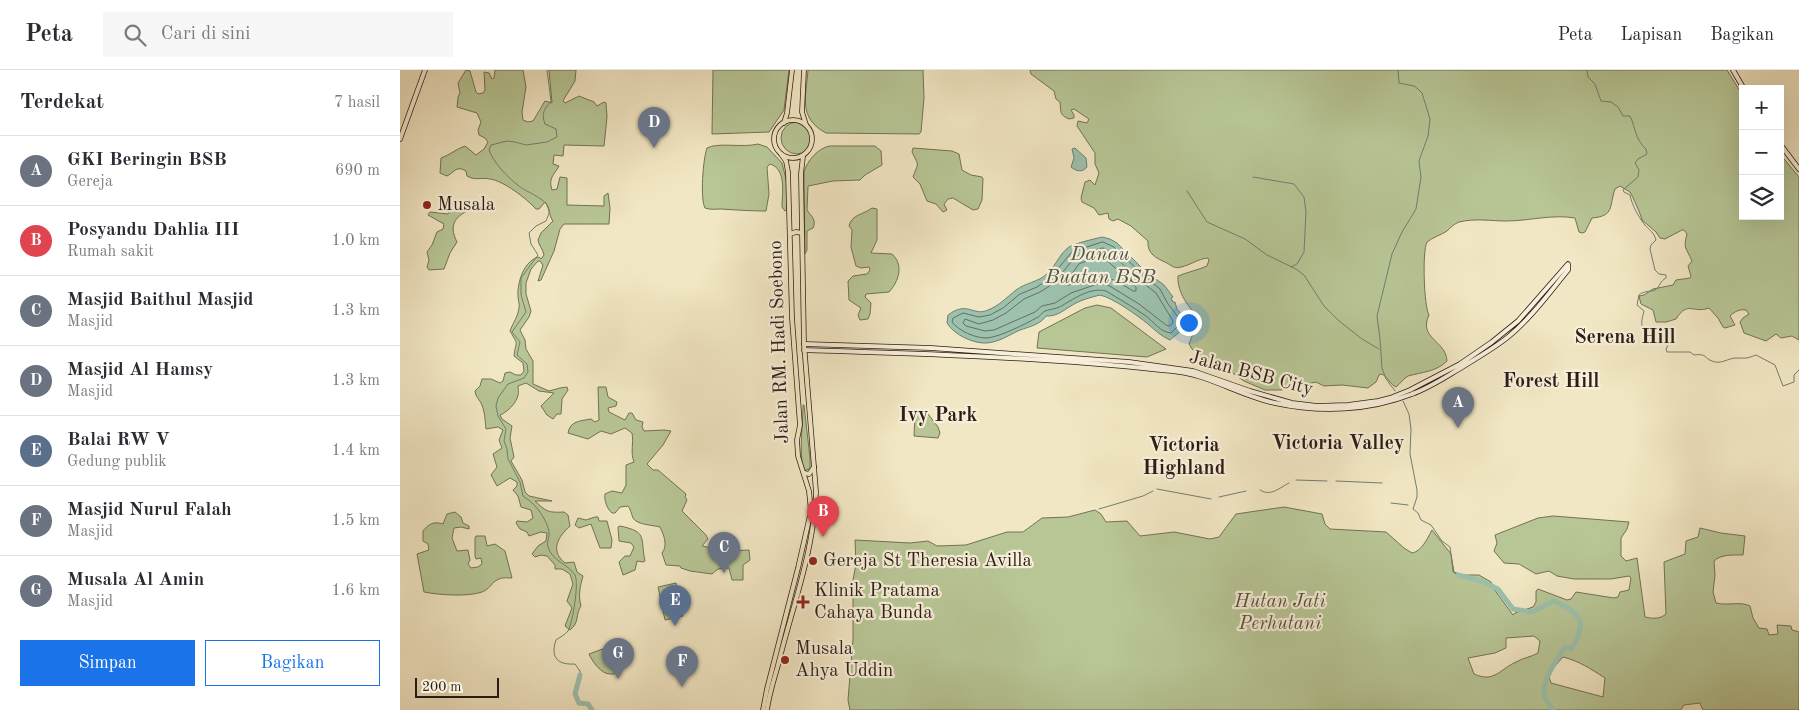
<!DOCTYPE html>
<html lang="id">
<meta charset="utf-8">
<style>
body{margin:0;font-family:"Old Standard TT",serif;background:#f7f7f7;color:#2b2b33}
.controls{position:absolute;right:15px;top:15px;display:grid;overflow:hidden;border-radius:0px;box-shadow:0 5px 20px #0002}
.controls button{width:45px;height:45px;display:grid;place-items:center;padding:0;border:0;border-bottom:1px solid #e1e1e2;background:#fff;color:#2b2b33;font:25px sans-serif}
.scale{position:absolute;left:15px;bottom:12px;width:84px;box-sizing:border-box;padding-left:5px;border:2px solid #2b1d16;border-top:0;font-size:14px;line-height:18px;white-space:nowrap;color:#2b1d16;-webkit-text-stroke:4px #f7efd9;paint-order:stroke}
.you{position:absolute;left:788px;top:252px;width:18px;height:18px;margin:-12px;border:4px solid #fff;border-radius:50%;background:#1a73e8;box-shadow:0 0 0 8px #1a73e833}
.badge{display:grid;place-items:center;width:32px;height:32px;border-radius:50%;background:#1a73e8;color:#fff;font-size:16px;font-weight:700}
.pin{position:absolute;translate:-50% -41px;filter:drop-shadow(0 1px 2px #0008)}
.pin::after{content:'';position:absolute;top:26px;width:18px;height:15px;background:inherit;clip-path:polygon(0 0,100% 0,50% 100%)}
.list{margin:0;padding:0;list-style:none}
h2{display:flex;justify-content:space-between;align-items:center;height:65px;margin:0;padding:0 20px;font-size:21px}
h2 small{font-size:16px;font-weight:400;color:#7c7c81}
.list li{display:grid;grid-template-columns:32px 1fr auto;gap:15px;align-items:center;box-sizing:border-box;height:70px;padding:0 20px;border-top:1px solid #e1e1e2}
.list b{display:block;font-size:19px;white-space:nowrap}
.list p{margin:0;font-size:16px;white-space:nowrap;color:#7c7c81}
.list em{font-size:16px;font-style:normal;color:#7c7c81}
.actions{display:flex;gap:10px;padding:15px 20px}
.actions a{flex:1;padding:11px 0;border:1px solid #1a73e8;border-radius:0px;text-align:center;font-size:18px;color:#1a73e8}
.actions .main{background:#1a73e8;color:#fff}
.icon{flex:none;width:28px;height:28px;fill:none;stroke:currentColor;stroke-width:2;stroke-linecap:round;stroke-linejoin:round}
.map{position:relative;flex:none;width:1399px;height:640px;overflow:hidden}
header{display:flex;align-items:center;gap:30px;box-sizing:border-box;height:70px;padding:0 25px;background:#fff;border-bottom:1px solid #e1e1e2}
header strong{font-size:24px}
nav{display:flex;gap:28px;margin-inline-start:auto;font-size:18px}
.search{width:350px;height:45px;background:#f7f7f7;display:flex;align-items:center;gap:12px;box-sizing:border-box;padding:0 18px;border-radius:0px;color:#7c7c81;font-size:19px}
main{display:flex}
aside{flex:1;background:#fff}
.map>svg:first-child{display:block}
.green{fill:#b8c696;stroke:#727256;fill-rule:evenodd}
.water{fill:#9cc1ad;stroke:#6f7f71}
.lines{fill:none;stroke-linecap:round;stroke-linejoin:round}
.shore{stroke:#646f62;stroke-width:1}
.stream{stroke:#6f7f71;stroke-width:1}
.river{stroke:#9cc1ad;stroke-width:5}
.secondary-casing{stroke:#2b1d16;stroke-width:5.5}
.primary-casing{stroke:#2b1d16;stroke-width:5.5}
.secondary{stroke:#f7efd9;stroke-width:4}
.primary{stroke:#f2e7c4;stroke-width:4}
.poi-dot{fill:#8f2418;stroke:#f7efd9;stroke-width:2}
.labels{text-anchor:middle;dominant-baseline:central;stroke-width:4.5;stroke-linejoin:round;paint-order:stroke}
.poi-label{font-size:19px;fill:#2b1d16;stroke:#f7efd9;text-anchor:start}
.street-label{font-size:19px;fill:#2b1d16;stroke:#f7efd9}
.park-label{font-size:19px;font-style:italic;fill:#55503c;stroke:#f7efd9}
.water-label{font-size:20px;font-style:italic;fill:#53564b;stroke:#f7efd9}
.neighbourhood-label{font-size:20px;font-weight:bold;fill:#2b1d16;stroke:#f7efd9}
</style>
<header>
<strong>Peta</strong>
<div class="search"><svg class="icon" aria-label="search" viewBox="0 0 24 24"><circle cx="10" cy="10" r="6"/><path d="M15 15l6 6"/></svg>Cari di sini</div>
<nav><a>Peta</a><a>Lapisan</a><a>Bagikan</a></nav>
</header>
<main>
<aside>
<h2>Terdekat<small>7 hasil</small></h2>
<ul class="list">
<li><span class="badge" style="background:#6b7280">A</span><div><b>GKI Beringin BSB</b><p>Gereja</p></div><em>690 m</em></li>
<li><span class="badge" style="background:#e0444e">B</span><div><b>Posyandu Dahlia III</b><p>Rumah sakit</p></div><em>1.0 km</em></li>
<li><span class="badge" style="background:#6b7280">C</span><div><b>Masjid Baithul Masjid</b><p>Masjid</p></div><em>1.3 km</em></li>
<li><span class="badge" style="background:#6b7280">D</span><div><b>Masjid Al Hamsy</b><p>Masjid</p></div><em>1.3 km</em></li>
<li><span class="badge" style="background:#5c6f8a">E</span><div><b>Balai RW V</b><p>Gedung publik</p></div><em>1.4 km</em></li>
<li><span class="badge" style="background:#6b7280">F</span><div><b>Masjid Nurul Falah</b><p>Masjid</p></div><em>1.5 km</em></li>
<li><span class="badge" style="background:#6b7280">G</span><div><b>Musala Al Amin</b><p>Masjid</p></div><em>1.6 km</em></li>
</ul>
<div class="actions"><a class="main">Simpan</a><a>Bagikan</a></div>
</aside>
<div class="map">
<svg width="1399" height="640" viewBox="0 0 1399 640">
<rect width="100%" height="100%" fill="#f2e7c4"/>
<filter id="stains"><feTurbulence type="fractalNoise" baseFrequency=".004" numOctaves="4"/><feColorMatrix values="0 0 0 0 .2 0 0 0 0 .09 0 0 0 0 .02 0 0 0 .5 -.17"/></filter>
<radialGradient id="worn" r=".72"><stop offset=".6" stop-color="#630" stop-opacity="0"/><stop offset="1" stop-color="#630" stop-opacity=".3"/></radialGradient>
<g class="green">
<path d="M 66,0 L 70,1 L 76,22 L 78,24 L 83,23 L 85,20 L 84,2 L 89,3 L 92,9 L 94,8 L 95,0 L 123,0 L 126,17 L 122,42 L 123,50 L 128,52 L 133,51 L 145,31 L 152,33 L 149,0 L 176,0 L 175,11 L 164,29 L 163,31 L 165,33 L 179,26 L 194,32 L 197,36 L 204,32 L 206,33 L 207,47 L 204,76 L 164,75 L 163,86 L 154,85 L 153,94 L 159,96 C 154,105 148,108 152,120 L 157,119 L 160,107 L 167,108 L 167,135 L 204,136 L 204,126 L 208,123 L 210,138 L 209,154 L 164,154 L 160,159 L 154,181 L 141,210 L 138,211 L 143,195 L 140,191 L 138,191 L 131,199 L 126,213 L 126,224 L 131,241 L 129,247 L 120,260 L 125,270 L 126,279 L 133,291 L 133,314 L 149,321 L 160,318 L 167,317 L 168,320 L 162,329 L 161,344 L 157,344 L 153,349 L 147,345 L 141,336 L 154,323 L 139,321 L 126,313 L 118,316 C 118,319 119,322 118,325 C 117,333 106,343 100,345 L 102,349 L 112,356 L 110,368 L 114,387 L 111,391 L 122,410 L 125,422 L 129,426 L 152,431 L 135,431 C 146,441 147,443 164,442 L 168,445 L 170,456 C 159,466 149,480 165,493 L 174,492 L 177,502 L 183,506 C 180,517 178,525 181,536 C 175,545 180,552 170,560 L 165,556 L 172,538 L 167,531 L 173,514 L 170,504 L 162,499 L 155,499 L 155,495 L 147,486 L 141,485 L 135,487 L 132,484 L 138,476 L 146,471 L 147,463 L 141,462 L 129,466 L 127,462 L 120,459 L 116,453 L 117,451 L 127,452 L 133,448 L 131,440 L 121,437 L 118,426 L 113,420 L 117,416 L 117,412 L 110,408 L 97,416 L 91,405 L 97,397 L 93,384 L 102,378 L 99,370 L 103,360 L 98,357 L 86,359 C 85,350 85,341 81,333 C 78,328 76,327 75,321 L 80,316 L 82,309 L 91,309 L 100,313 L 103,311 L 105,303 L 110,302 L 116,305 L 121,305 L 124,301 L 123,293 L 114,286 C 116,269 119,277 110,261 C 113,253 118,246 119,238 C 120,234 118,231 118,226 C 117,213 124,190 139,187 L 141,189 L 144,185 C 143,179 139,176 138,170 L 141,163 L 153,151 C 149,146 150,139 145,132 L 139,139 L 136,139 C 127,129 104,111 90,109 C 82,107 75,111 67,106 L 66,101 C 56,95 55,102 47,106 L 40,103 L 41,88 C 50,85 56,79 65,76 L 76,85 L 84,79 L 88,72 L 85,68 L 79,65 L 78,60 L 81,52 L 77,43 L 57,37 L 58,27 L 60,23 L 58,13 Z"/>
<path d="M 313,0 L 389,0 L 384,40 L 369,62 L 312,64 Z"/>
<path d="M 408,0 L 523,0 L 524,28 L 521,62 L 519,64 L 426,63 C 398,48 406,27 408,0 Z"/>
<path d="M 630,0 L 1327,0 L 1343,26 L 1343,146 L 1380,146 L 1380,84 L 1399,107 L 1399,270 L 1392,266 L 1381,268 L 1376,264 L 1366,271 L 1344,263 L 1340,252 L 1343,248 L 1349,244 L 1346,240 C 1340,239 1335,241 1330,246 L 1335,255 L 1325,258 L 1323,257 L 1318,248 L 1309,238 C 1293,244 1288,230 1276,249 L 1266,252 L 1256,252 L 1253,240 L 1241,234 L 1239,226 L 1244,225 L 1253,219 L 1273,215 L 1276,210 L 1290,208 L 1291,206 L 1288,196 L 1292,191 C 1286,177 1283,179 1287,164 L 1284,160 L 1282,160 L 1265,169 L 1260,168 L 1256,162 L 1242,150 C 1241,145 1233,127 1230,122 L 1220,116 L 1215,119 C 1209,136 1215,146 1192,148 L 1185,162 L 1182,163 L 1179,162 L 1175,148 C 1152,144 1129,151 1106,151 C 1090,151 1076,148 1059,152 C 1054,154 1051,157 1047,161 C 1041,165 1033,167 1027,172 C 1022,181 1024,237 1029,245 C 1018,269 1046,270 1047,291 C 1036,302 1022,302 1008,306 C 1004,308 1000,314 996,317 C 989,314 988,306 981,304 L 979,305 L 976,312 L 968,318 L 942,315 L 924,316 L 916,312 L 881,320 L 865,320 L 844,311 L 824,297 L 808,290 L 792,279 L 789,274 L 799,249 C 789,237 777,223 778,206 C 788,202 798,200 807,196 L 809,190 L 808,188 C 797,189 791,195 781,197 C 775,199 772,196 767,193 C 756,188 747,184 748,171 L 731,156 L 718,149 L 713,151 L 709,149 L 708,143 L 699,145 L 694,138 L 682,132 L 681,128 L 685,112 L 690,110 L 695,115 L 699,103 L 695,94 L 695,83 L 677,56 L 678,51 L 687,53 L 689,49 L 674,39 L 671,40 L 674,45 L 674,48 L 669,49 C 659,45 661,41 660,32 L 656,29 L 654,21 L 631,4 Z"/>
<circle cx="397" cy="68" r="16"/>
<path d="M 358,74 L 367,77 L 382,93 L 387,113 L 387,139 L 385,141 L 382,137 C 382,124 387,99 370,94 L 367,97 L 369,124 L 366,141 C 351,141 337,140 321,139 C 315,139 311,140 305,138 C 300,129 303,89 307,78 C 318,72 343,78 358,74 Z"/>
<path d="M 430,76 L 475,76 L 481,81 L 482,95 L 465,105 L 460,110 L 433,111 L 408,116 L 407,140 C 411,146 417,150 413,158 L 407,161 L 407,180 L 405,184 L 404,102 C 407,91 418,78 430,76 Z"/>
<path d="M 513,78 L 552,81 L 559,84 L 562,100 L 571,105 L 582,107 L 583,109 L 582,130 L 578,139 L 573,140 L 553,128 L 548,129 L 544,134 L 547,140 L 543,142 L 536,134 L 527,131 L 520,114 L 513,107 C 518,92 520,98 512,82 Z"/>
<path d="M 43,132 L 63,135 L 68,138 L 67,141 C 52,149 50,158 57,172 L 50,183 L 44,199 L 29,200 L 27,197 L 29,190 L 27,182 L 32,175 L 37,162 L 43,159 L 44,154 L 28,145 L 30,142 L 48,144 L 50,141 L 50,137 L 42,134 Z"/>
<path d="M 472,138 L 477,139 L 477,170 L 471,183 L 492,184 C 504,195 499,211 489,222 L 466,224 L 465,227 L 471,233 L 470,244 L 468,249 L 460,250 L 458,245 L 461,238 L 449,230 L 448,211 L 453,206 L 467,204 L 470,200 L 469,197 L 461,198 L 456,196 L 451,177 L 452,160 L 449,156 C 452,144 463,145 472,138 Z"/>
<path d="M 697,235 L 711,238 L 766,279 L 747,287 L 637,278 L 639,262 L 685,238 Z"/>
<path d="M 198,317 L 206,317 L 208,327 L 217,332 L 216,336 L 208,338 L 209,342 L 225,350 L 229,343 L 232,343 L 236,350 L 243,352 L 242,357 L 244,361 L 264,360 L 271,361 L 263,375 L 247,394 L 253,400 L 258,400 L 286,424 L 285,427 L 287,430 L 282,441 L 306,465 L 308,469 L 302,476 L 325,481 L 349,480 L 350,490 L 343,495 L 343,510 L 332,510 L 329,498 L 318,499 L 312,504 L 290,501 L 281,498 L 280,496 L 266,495 L 262,483 C 268,476 264,465 260,457 C 253,455 237,455 233,448 C 231,443 231,440 228,436 L 220,437 L 215,443 L 212,443 C 207,439 204,430 205,424 L 212,421 L 222,423 L 226,415 L 226,395 L 234,392 C 230,382 234,373 232,363 L 225,358 L 211,364 L 201,361 L 188,369 L 168,363 C 170,351 180,351 191,349 L 195,352 L 199,350 Z"/>
<path d="M 403,335 L 404,335 L 410,388 L 410,399 L 405,400 L 403,398 C 399,376 403,357 403,335 Z"/>
<path d="M 525,340 L 538,357 L 540,363 L 538,368 L 514,366 L 515,345 L 519,341 Z"/>
<path d="M 884,437 L 922,444 L 925,454 L 930,459 L 986,462 L 1004,478 L 1012,483 C 1022,481 1027,469 1032,460 L 1051,484 L 1054,502 L 1062,505 L 1079,505 L 1091,512 L 1094,519 L 1113,545 L 1115,543 L 1133,537 L 1136,532 L 1136,521 L 1138,519 L 1167,530 L 1171,529 L 1176,522 L 1214,528 L 1218,527 L 1220,522 L 1229,520 L 1231,508 L 1229,506 L 1211,509 L 1174,509 L 1157,506 L 1149,501 L 1136,504 L 1119,494 L 1104,493 L 1094,481 L 1097,473 L 1095,465 L 1138,448 L 1153,446 L 1229,452 L 1227,459 L 1221,468 L 1221,486 L 1226,491 L 1237,488 L 1245,547 C 1253,549 1260,549 1266,544 L 1264,492 L 1285,484 L 1286,471 L 1298,467 L 1300,458 L 1321,463 L 1345,466 L 1343,485 C 1334,485 1321,484 1314,491 L 1315,505 L 1313,522 L 1316,533 C 1327,536 1340,531 1350,536 L 1353,548 L 1359,558 L 1367,559 L 1369,565 L 1378,564 L 1377,555 L 1391,556 L 1392,560 L 1399,562 L 1399,640 L 1303,640 L 1300,633 L 1284,635 L 1281,640 L 450,640 L 448,630 L 453,569 L 453,510 L 456,494 L 455,470 L 510,473 L 528,471 L 537,476 L 566,475 L 607,462 L 623,462 L 642,448 L 668,447 L 695,440 L 701,444 L 706,452 L 727,451 L 740,466 L 774,462 L 810,469 L 819,467 L 836,444 ZM 1134,566 L 1140,571 L 1138,583 C 1131,587 1123,588 1116,592 C 1099,600 1094,613 1074,604 L 1068,588 L 1095,583 L 1106,578 L 1106,568 ZM 1163,587 C 1179,591 1191,599 1205,608 L 1203,627 L 1151,613 L 1148,604 Z"/>
<path d="M 55,442 L 61,447 L 63,453 L 69,456 L 69,459 L 61,457 L 54,458 L 52,468 L 57,481 L 68,480 L 70,490 L 68,494 L 71,498 L 78,497 L 82,494 L 81,488 L 76,489 L 75,486 L 75,468 L 76,466 L 85,466 L 87,476 L 95,474 L 105,481 L 112,508 C 107,508 102,507 97,510 C 92,512 90,519 82,522 C 67,527 40,525 24,522 L 17,484 L 29,480 L 28,474 L 23,471 L 23,461 C 29,454 33,451 43,454 L 47,444 Z"/>
<path d="M 195,447 L 198,447 L 199,451 L 207,451 L 212,470 L 211,478 L 200,478 L 191,454 L 179,458 L 175,455 L 178,448 L 186,450 Z"/>
<path d="M 220,456 C 248,462 240,467 245,491 L 243,492 L 237,491 L 235,500 L 223,505 L 219,492 L 225,486 L 230,486 L 234,477 L 231,473 L 219,471 L 218,457 Z"/>
<path d="M 276,513 L 283,546 L 265,550 L 258,517 Z"/>
<path d="M 208,577 L 214,579 L 214,583 L 217,586 L 223,585 L 224,591 L 221,594 L 222,601 C 219,602 213,605 210,604 C 201,604 192,591 189,584 Z"/>
</g>
<g class="water">
<path d="M 675,78 L 686,88 L 687,97 C 682,103 676,101 671,97 L 674,88 L 672,79 Z"/>
<path d="M 702,167 L 710,169 L 717,173 L 745,201 L 764,215 L 773,227 L 771,228 L 773,232 L 775,232 L 777,239 L 788,252 L 787,256 L 770,270 C 761,266 756,261 748,254 C 737,245 713,228 700,225 C 692,227 684,229 676,233 C 666,238 658,247 646,246 C 641,254 629,257 620,260 C 609,265 599,272 587,273 C 574,274 554,265 547,253 L 548,245 C 568,230 573,247 588,240 C 599,236 607,227 616,220 C 625,213 638,212 647,204 C 655,197 660,183 669,177 C 676,173 694,169 702,167 Z"/>
</g>
<g class="lines">
<g class="shore">
<path d="M 703,172 L 714,177 L 742,204 L 760,219 L 768,234 L 782,252 L 771,263 C 760,262 754,252 746,246 C 733,237 719,229 706,221 C 691,217 675,228 663,235 C 657,239 651,239 645,241 C 641,243 640,247 636,248 C 626,254 597,268 586,268 C 575,268 559,261 552,252 L 553,248 L 563,243 L 579,247 L 590,245 L 603,238 L 620,224 L 637,217 L 650,208 L 672,182 Z"/>
<path d="M 703,178 L 710,182 L 738,209 L 756,223 L 773,251 L 772,254 L 769,256 L 766,255 L 739,234 L 708,215 L 700,213 L 671,223 L 655,233 L 642,236 L 635,242 L 594,260 L 585,261 L 566,256 L 563,253 L 565,249 L 579,254 L 593,250 L 606,243 L 624,229 L 640,222 L 654,213 L 675,187 Z"/>
<path d="M 702,186 L 736,217 L 736,221 L 733,221 C 704,203 700,203 669,215 L 666,215 L 666,212 L 679,194 Z"/>
</g>
<g class="stream">
<path d="M 147,0 L 151,31 C 144,40 141,43 145,54 L 156,59 L 157,67 L 147,72 L 126,75 L 115,72 L 107,71 L 91,75 L 89,80 C 93,92 108,108 119,116 C 126,122 148,129 149,140 C 150,143 147,148 146,151 L 136,156 L 129,163 L 131,174 L 138,185 L 121,208 L 121,225 L 126,242 L 112,262 L 120,272 L 117,285 L 127,294 L 128,302 L 124,308 L 108,314 L 98,328 L 96,336 L 98,346 L 106,359 L 104,371 L 107,379 L 108,389 L 120,412 L 123,426 C 126,429 130,430 132,433 C 139,439 148,453 149,462 C 150,467 146,472 148,477 C 152,491 168,494 175,505 C 179,513 173,552 168,561 C 165,565 160,567 156,570 C 150,588 158,595 175,594 L 180,601 L 180,605"/>
<path d="M 1187,0 L 1188,7 L 1195,14 L 1201,31 L 1211,32 L 1218,37 L 1223,46 L 1230,46 C 1236,59 1235,69 1246,79 L 1247,84 L 1238,89 L 1235,93 L 1239,100 L 1238,107 L 1223,120 L 1224,122 L 1230,125 C 1232,135 1238,146 1244,154 C 1249,160 1254,162 1256,170 L 1251,175 L 1250,179 L 1255,200 L 1259,204 L 1266,205 L 1266,208 C 1260,211 1260,217 1255,220 C 1249,222 1243,221 1239,225 L 1237,235 L 1244,241 C 1242,250 1239,256 1247,263 L 1253,263 L 1257,269 L 1265,271 L 1268,275 L 1266,279 L 1267,282 L 1290,282 L 1294,285 C 1307,283 1305,289 1312,291 C 1321,295 1328,288 1336,288 C 1346,288 1346,289 1356,285 L 1375,295 L 1383,316 L 1394,312 L 1394,305 L 1399,300"/>
<path d="M 853,107 L 894,114 L 904,127 L 906,142 L 904,182 L 897,194 L 891,197"/>
<path d="M 787,121 L 807,152 L 845,169 L 867,185 L 896,199 L 904,205 L 924,236 L 938,250 L 962,269 L 979,279"/>
<path d="M 995,321 L 986,309 L 982,298 L 980,269 L 977,246 L 992,184 L 1002,162 L 1016,139 L 1021,107 L 1019,91 L 1028,66 L 1030,49 L 1022,23 L 1018,19 L 1014,16 L 999,13 L 998,0"/>
<path d="M 1003,331 L 1009,344 L 1011,359 L 1010,384 L 1017,420 L 1017,427 L 1013,439 L 1018,443 L 1021,450 L 1031,455 L 1042,471 L 1050,477 L 1053,502 L 1058,505"/>
<path d="M 896,410 L 927,411"/>
<path d="M 936,411 L 982,413"/>
<path d="M 757,419 L 811,429"/>
<path d="M 860,420 C 871,427 879,418 889,413"/>
<path d="M 819,427 L 846,421"/>
<path d="M 991,433 L 1008,435"/>
<path d="M 699,439 L 743,426 L 753,421"/>
</g>
<g class="river">
<path d="M 1058,505 L 1081,511 L 1098,519 L 1113,539 L 1132,542 L 1154,531 C 1181,544 1188,550 1172,578 L 1165,577 C 1158,588 1142,610 1144,623 C 1144,629 1150,635 1153,640"/>
<path d="M 180,605 L 175,624 L 179,633 L 188,634 L 192,640"/>
</g>
<defs>
<g id="secondary">
<path d="M 1333,0 L 1344,19"/>
<path d="M 0,69 L 25,0"/>
<path d="M 1380,74 L 1399,99"/>
<path d="M 404,274 L 531,278 L 729,292 L 793,301 L 850,321 L 892,333 L 917,336 L 948,335 L 978,331 L 990,328 L 1010,320 L 1060,294 L 1092,272 L 1118,251 L 1168,194 L 1168,200 C 1149,223 1131,248 1108,267 C 1093,279 1075,289 1059,299 C 1044,308 1029,318 1012,324 C 969,341 920,343 875,333 C 850,328 826,315 801,307 C 789,303 775,301 761,300 C 643,287 523,284 404,280"/>
</g>
<g id="primary">
<path d="M 404,0 L 402,42 L 406,55"/>
<circle cx="393" cy="69" r="19"/>
<path d="M 384,53 L 387,43 L 392,0"/>
<path d="M 390,164 L 396,162 L 402,163"/>
<path d="M 404,403 L 409,404 L 414,397"/>
<path d="M 363,640 L 367,619 L 398,498 L 411,441 L 409,421 L 398,386 L 397,370 L 400,355 L 392,248 L 388,102 L 386,91 L 381,84"/>
<path d="M 367,640 C 369,624 374,610 378,595 C 392,538 414,481 416,422 L 404,274 L 401,104 L 403,86"/>
</g>
</defs>
<use href="#secondary" class="secondary-casing"/>
<use href="#primary" class="primary-casing"/>
<use href="#secondary" class="secondary"/>
<use href="#primary" class="primary"/>
</g>
<g class="poi-dot">
<circle cx="27" cy="135" r="5"/>
<circle cx="413" cy="491" r="5"/>
<path d="M400.5 524.5h5v5h5v5h-5v5h-5v-5h-5v-5h5z"/>
<circle cx="385" cy="590" r="5"/>
</g>
<g class="labels">
<g class="poi-label">
<text x="37" y="135">Musala</text>
<text x="423" y="491">Gereja St Theresia Avilla</text>
<text x="414" y="521">Klinik Pratama<tspan x="414" dy="22">Cahaya Bunda</tspan></text>
<text x="395" y="579">Musala<tspan x="395" dy="22">Ahya Uddin</tspan></text>
</g>
<g class="street-label">
<text transform="translate(380 272) rotate(-92)">Jalan RM. Hadi Soebono</text>
<text transform="translate(851 304) rotate(15)">Jalan BSB City</text>
</g>
<g class="park-label">
<text x="880" y="532">Hutan Jati<tspan x="880" dy="22">Perhutani</tspan></text>
</g>
<g class="water-label">
<text x="700" y="185">Danau<tspan x="700" dy="23">Buatan BSB</tspan></text>
</g>
<g class="neighbourhood-label">
<text x="1225" y="268">Serena Hill</text>
<text x="1151" y="312">Forest Hill</text>
<text x="538" y="346">Ivy Park</text>
<text x="938" y="374">Victoria Valley</text>
<text x="784" y="376">Victoria<tspan x="784" dy="23">Highland</tspan></text>
</g>
</g>
<rect width="100%" height="100%" filter="url(#stains)"/>
<rect width="100%" height="100%" fill="url(#worn)"/>
</svg>
<div class="controls">
<button>+</button>
<button>−</button>
<button><svg class="icon" aria-label="layers" viewBox="0 0 24 24"><path d="M12 4l9 5-9 5-9-5zM3 14l9 5 9-5"/></svg></button>
</div>
<div class="scale">200 m</div>
<div class="you"></div>
<div class="pin badge" style="left:1058px;top:358px;background:#6b7280">A</div>
<div class="pin badge" style="left:423px;top:467px;background:#e0444e">B</div>
<div class="pin badge" style="left:324px;top:503px;background:#6b7280">C</div>
<div class="pin badge" style="left:254px;top:78px;background:#6b7280">D</div>
<div class="pin badge" style="left:275px;top:556px;background:#5c6f8a">E</div>
<div class="pin badge" style="left:282px;top:617px;background:#6b7280">F</div>
<div class="pin badge" style="left:218px;top:609px;background:#6b7280">G</div>
</div>
</main>
